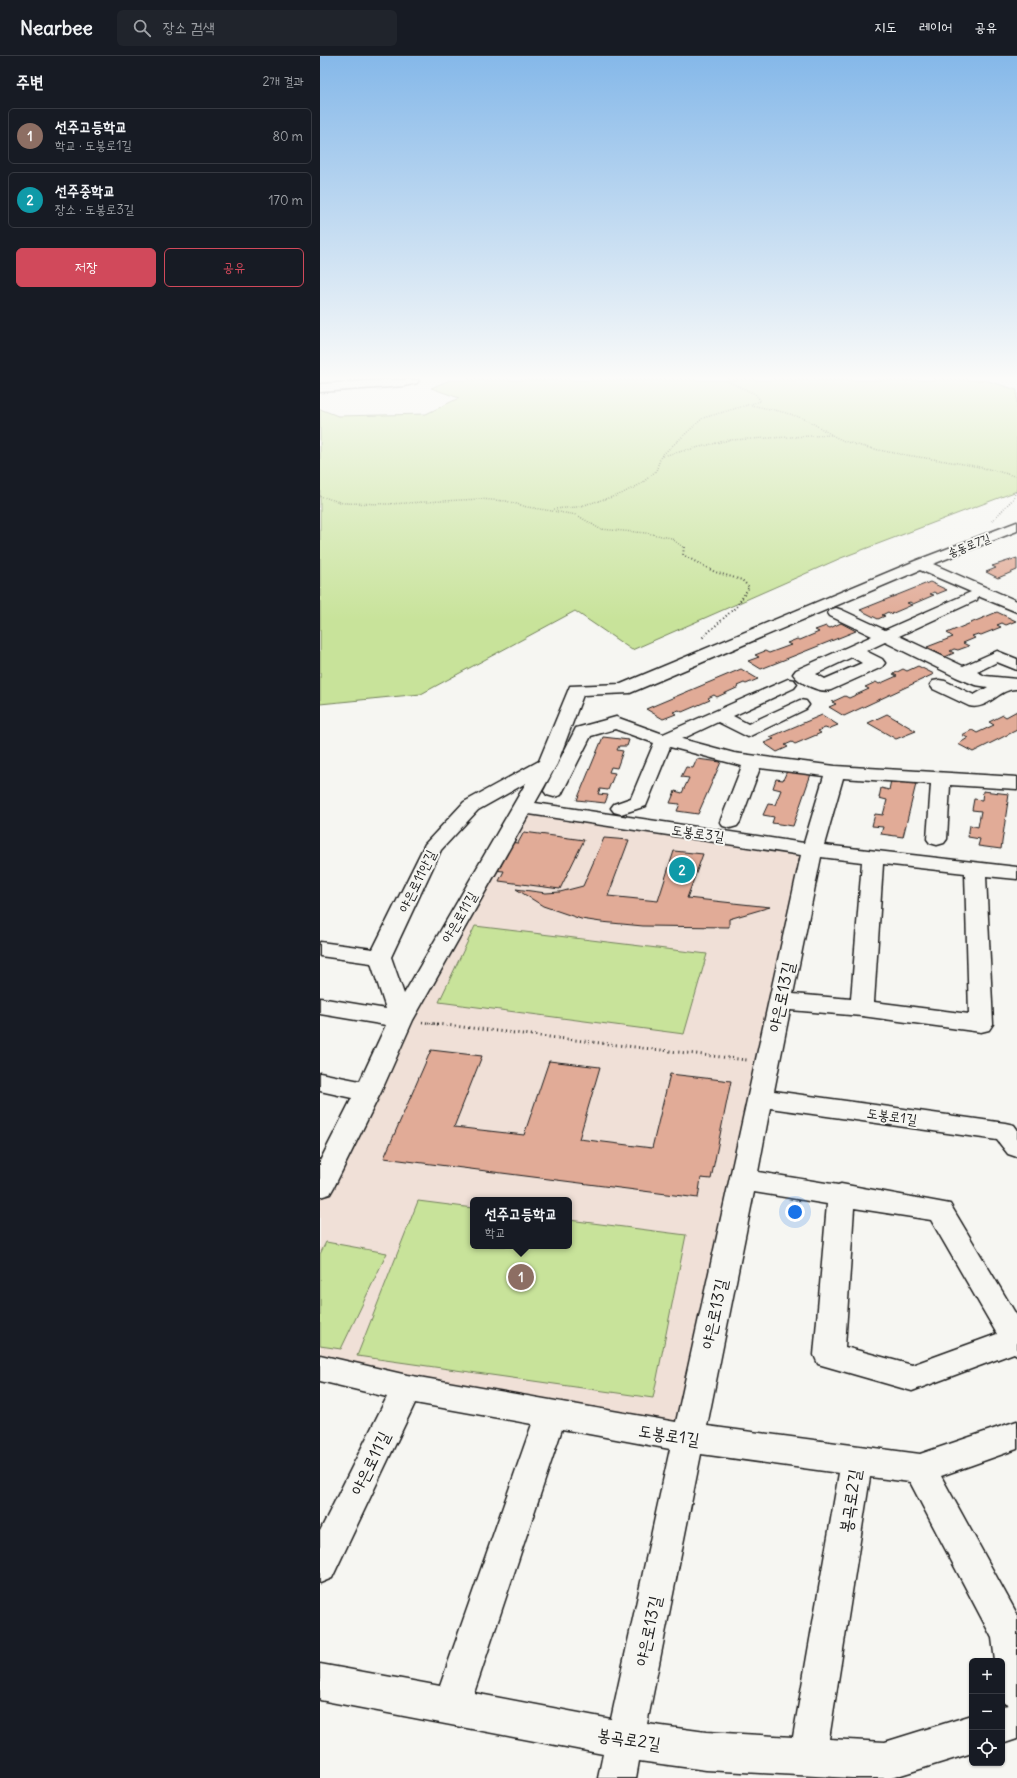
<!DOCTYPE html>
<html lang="ko">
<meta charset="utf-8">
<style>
body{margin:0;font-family:Delius,"Poor Story",sans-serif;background:#20242c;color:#f1f3f6}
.controls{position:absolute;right:12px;bottom:12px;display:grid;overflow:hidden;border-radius:6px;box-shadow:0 1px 3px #0004}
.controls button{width:36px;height:36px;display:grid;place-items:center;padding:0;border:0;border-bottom:1px solid #363941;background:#171b24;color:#f1f3f6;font:20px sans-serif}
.you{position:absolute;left:475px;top:1156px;width:14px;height:14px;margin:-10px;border:3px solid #fff;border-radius:50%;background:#1a73e8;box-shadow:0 0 0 6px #1a73e833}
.badge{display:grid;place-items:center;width:26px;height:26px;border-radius:50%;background:#d1495b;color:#fff;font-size:13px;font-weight:700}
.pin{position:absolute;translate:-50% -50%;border:2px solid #fff;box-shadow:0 1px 4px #0006}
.popup{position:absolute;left:150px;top:1141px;width:102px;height:52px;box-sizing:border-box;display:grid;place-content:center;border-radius:6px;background:#171b24;filter:drop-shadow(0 1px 3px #0005);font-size:13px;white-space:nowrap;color:#9ea1a6}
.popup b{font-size:15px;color:#f1f3f6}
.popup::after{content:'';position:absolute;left:50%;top:100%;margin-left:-8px;border:8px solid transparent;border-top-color:#171b24}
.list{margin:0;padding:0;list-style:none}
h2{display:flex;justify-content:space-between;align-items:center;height:52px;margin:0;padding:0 16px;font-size:17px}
h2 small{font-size:13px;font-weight:400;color:#9ea1a6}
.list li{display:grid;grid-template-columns:26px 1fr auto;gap:12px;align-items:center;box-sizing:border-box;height:56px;margin:0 8px 8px;padding:0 8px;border:1px solid #363941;border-radius:6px}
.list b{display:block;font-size:15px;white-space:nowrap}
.list p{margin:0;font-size:13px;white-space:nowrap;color:#9ea1a6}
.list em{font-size:13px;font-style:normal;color:#9ea1a6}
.actions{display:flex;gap:8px;padding:12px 16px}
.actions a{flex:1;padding:9px 0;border:1px solid #d1495b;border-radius:6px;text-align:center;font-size:14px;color:#d1495b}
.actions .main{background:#d1495b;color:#fff}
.icon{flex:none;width:22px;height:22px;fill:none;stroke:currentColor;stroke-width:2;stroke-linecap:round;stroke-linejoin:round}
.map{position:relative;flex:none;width:697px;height:1722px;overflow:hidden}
header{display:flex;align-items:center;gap:24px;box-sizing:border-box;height:56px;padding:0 20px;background:#171b24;border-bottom:1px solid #363941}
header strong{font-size:19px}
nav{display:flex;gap:22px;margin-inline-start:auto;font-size:14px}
.search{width:280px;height:36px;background:#20242c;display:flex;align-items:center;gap:10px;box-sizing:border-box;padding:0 14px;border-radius:6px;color:#9ea1a6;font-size:15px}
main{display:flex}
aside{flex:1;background:#171b24}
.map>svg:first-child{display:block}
.built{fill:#f0e0d7;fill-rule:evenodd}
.green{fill:#c8e39a;stroke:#72805b}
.building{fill:#e1ab97;stroke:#1c1c1c}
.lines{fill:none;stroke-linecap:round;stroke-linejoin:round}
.minor-casing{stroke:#1c1c1c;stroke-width:3}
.path-far3{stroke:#1c1c1c;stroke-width:1.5;stroke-dasharray:0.5 2;stroke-linecap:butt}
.path-far2{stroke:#1c1c1c;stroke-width:2;stroke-dasharray:1 2.5;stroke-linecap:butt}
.path-far1{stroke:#1c1c1c;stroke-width:2.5;stroke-dasharray:1 3;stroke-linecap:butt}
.path{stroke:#1c1c1c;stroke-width:3;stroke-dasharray:1 3.5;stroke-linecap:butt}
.minor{fill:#f6f6f2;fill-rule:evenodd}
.labels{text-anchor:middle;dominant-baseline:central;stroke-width:4;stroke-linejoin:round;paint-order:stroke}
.far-street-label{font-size:12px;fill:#1c1c1c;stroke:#f6f6f2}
.street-label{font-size:14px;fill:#1c1c1c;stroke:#f6f6f2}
.near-street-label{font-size:17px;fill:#1c1c1c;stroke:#f6f6f2}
</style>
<header>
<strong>Nearbee</strong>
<div class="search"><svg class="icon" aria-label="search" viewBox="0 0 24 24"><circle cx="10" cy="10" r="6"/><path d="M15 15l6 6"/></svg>장소 검색</div>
<nav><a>지도</a><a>레이어</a><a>공유</a></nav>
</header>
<main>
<aside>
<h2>주변<small>2개 결과</small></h2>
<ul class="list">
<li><span class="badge" style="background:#8d6e63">1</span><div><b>선주고등학교</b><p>학교 · 도봉로1길</p></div><em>80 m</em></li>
<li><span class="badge" style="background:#0f9aa8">2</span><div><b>선주중학교</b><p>장소 · 도봉로3길</p></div><em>170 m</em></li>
</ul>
<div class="actions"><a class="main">저장</a><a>공유</a></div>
</aside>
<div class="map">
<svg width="697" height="1722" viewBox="0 0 697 1722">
<rect width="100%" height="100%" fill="#f6f6f2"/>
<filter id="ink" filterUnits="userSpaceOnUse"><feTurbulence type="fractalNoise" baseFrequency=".025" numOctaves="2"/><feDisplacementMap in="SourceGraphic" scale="8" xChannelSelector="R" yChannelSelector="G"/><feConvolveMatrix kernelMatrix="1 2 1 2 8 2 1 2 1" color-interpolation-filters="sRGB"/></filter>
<g filter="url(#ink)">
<path class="built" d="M 203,751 L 492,794 L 368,1382 L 0,1312 L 0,1131 ZM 153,1144 L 249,1144 L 249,1190 L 153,1190 Z"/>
<g class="green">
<path d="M 130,324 L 665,324 L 697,334 L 697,435 L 521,502 L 312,594 L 255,555 L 101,638 L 0,648 L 0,353 L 18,360 L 106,358 L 139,342 L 111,332 Z"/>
<path d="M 155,870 L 387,898 L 364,978 L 119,946 Z"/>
<path d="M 98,1145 L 153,1152 L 153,1190 L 249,1190 L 249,1164 L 366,1179 L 333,1342 L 37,1300 Z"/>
<path d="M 6,1186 L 67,1197 L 21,1293 L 0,1290 L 0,1198 Z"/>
</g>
<g class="building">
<path d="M 697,502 L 697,514 L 678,522 L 666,516 L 676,512 L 672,510 Z"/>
<path d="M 610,526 L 627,534 L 617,538 L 614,536 L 610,538 L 614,539 L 593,548 L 590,546 L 587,547 L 592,549 L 571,558 L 568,556 L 562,559 L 565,560 L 558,563 L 540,554 Z"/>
<path d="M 677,556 L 696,565 L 686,569 L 682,567 L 677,569 L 681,571 L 661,579 L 658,578 L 652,580 L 655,582 L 643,587 L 649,590 L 638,594 L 634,593 L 630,595 L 634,597 L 625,601 L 607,591 L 633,581 L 627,577 Z"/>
<path d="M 521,567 L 536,575 L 441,613 L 428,605 L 439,601 L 435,599 L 445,595 L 449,597 L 471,589 L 467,587 L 477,583 L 480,584 L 499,576 L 495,574 L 506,570 L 510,572 Z"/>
<path d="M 598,610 L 614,618 L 524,660 L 509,651 L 516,648 L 512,646 L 525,640 L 529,642 L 549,633 L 545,631 L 556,626 L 559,628 L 577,620 L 573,618 L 583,613 L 587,615 Z"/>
<path d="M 421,613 L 438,623 L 426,628 L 424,627 L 417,630 L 419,631 L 397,641 L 394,639 L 388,642 L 390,644 L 362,656 L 359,654 L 353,656 L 356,658 L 343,663 L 326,653 Z"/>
<path d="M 697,655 L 697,674 L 653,696 L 638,688 L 648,682 L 642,679 L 652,674 L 657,677 L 674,669 L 669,666 L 683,659 L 686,661 Z"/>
<path d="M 567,658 L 596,675 L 576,683 L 548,667 Z"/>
<path d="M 502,659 L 518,669 L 508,673 L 505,672 L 498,675 L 501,677 L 475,688 L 472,686 L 465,689 L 468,691 L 457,696 L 444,687 L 454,683 L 450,681 Z"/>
<path d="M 283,681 L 309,684 L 307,690 L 299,690 L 297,694 L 303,695 L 297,712 L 291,711 L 289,716 L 295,717 L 288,734 L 280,733 L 278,738 L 288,739 L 285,747 L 257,744 Z"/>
<path d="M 377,703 L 401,706 L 378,758 L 357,755 L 360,748 L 350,747 L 355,735 L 362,737 L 369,722 L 361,721 L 366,711 L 373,712 Z"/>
<path d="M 467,715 L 491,718 L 473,770 L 452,767 L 454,761 L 443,759 L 448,748 L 455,749 L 461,734 L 453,732 L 456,723 L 463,724 Z"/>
<path d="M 571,724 L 596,728 L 583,781 L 561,778 L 563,771 L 552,770 L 555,758 L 563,759 L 567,744 L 559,742 L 561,732 L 569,734 Z"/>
<path d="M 663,735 L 689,738 L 681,793 L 658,790 L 660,783 L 648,781 L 650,769 L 658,771 L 661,755 L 652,754 L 654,743 L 662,744 Z"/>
<path d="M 204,776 L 264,784 L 240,833 L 179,825 L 184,815 L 173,814 L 188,786 L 198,787 Z"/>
<path d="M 284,782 L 309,784 L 288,840 L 338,845 L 354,795 L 383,798 L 367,842 L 450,851 L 409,863 L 409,871 L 323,870 L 281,866 L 261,863 L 223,850 L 196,833 L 226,837 L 240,836 L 263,830 Z"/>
<path d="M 111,994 L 162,1000 L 134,1071 L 204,1079 L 229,1005 L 280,1011 L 259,1083 L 332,1092 L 350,1018 L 411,1025 L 391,1123 L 381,1122 L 378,1142 L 64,1102 Z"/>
</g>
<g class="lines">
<defs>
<g id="minor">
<path d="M 65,324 L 99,324 L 97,327 L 84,330 L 0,336 L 0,328 Z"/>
<path d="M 697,466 L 697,475 L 613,508 L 697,545 L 697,556 L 658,540 L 657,544 L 579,580 L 643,610 L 677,595 L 697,603 L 697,614 L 677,606 L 657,616 L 665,620 L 697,623 L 697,633 C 679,632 668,655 649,650 L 613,633 L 610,629 L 613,625 L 619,624 L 625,625 L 654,639 L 668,631 L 655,629 L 636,621 L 565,586 L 546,595 L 562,603 L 565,607 L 562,611 L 511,634 C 500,637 480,628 473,618 L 476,614 L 552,580 L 510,560 L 508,557 L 510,554 L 516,552 L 522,554 L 565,574 L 651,536 L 600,514 L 310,637 L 263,639 L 237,708 L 215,747 L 484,787 L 504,720 L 440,712 L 420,766 L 417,770 L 410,772 L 403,770 L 400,766 L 422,710 L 350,691 L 326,750 L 301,758 L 294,756 L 291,752 L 294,748 L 311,742 L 334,687 L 295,673 L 271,680 L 241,739 L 234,741 L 227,739 L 224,735 L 256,672 L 296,661 L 343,678 L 468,623 L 474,624 L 477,628 L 474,632 L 413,660 L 428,668 L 480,644 L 486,645 L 489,649 L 486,653 L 428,681 L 398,666 L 362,683 L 414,697 L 515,710 L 697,721 L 697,733 L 630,729 L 627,783 L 624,787 L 617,789 L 610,787 L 607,783 L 611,728 L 523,722 L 504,789 L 697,811 L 697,823 L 666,820 L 673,968 L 669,974 L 661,976 L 542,960 L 470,954 L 454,1035 L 685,1067 L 694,1069 L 697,1073 L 697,1101 L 688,1098 L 677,1084 L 450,1052 L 438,1116 L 518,1129 L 521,1128 L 630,1148 L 697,1260 L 697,1299 L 694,1297 L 592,1335 L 498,1308 L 494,1299 L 507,1148 L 434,1136 L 387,1370 L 600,1398 L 697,1365 L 697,1393 L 621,1420 L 697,1558 L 697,1683 L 682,1688 L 682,1650 L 689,1649 L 684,1647 L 682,1642 L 682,1605 L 675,1605 L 672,1582 L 590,1426 L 550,1421 L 509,1683 L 565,1686 L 652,1659 L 652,1697 L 571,1722 L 532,1722 L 386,1714 L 319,1705 L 316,1722 L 278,1722 L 283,1698 L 0,1644 L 0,1608 L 120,1630 L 212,1368 L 95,1347 L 12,1522 L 0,1527 L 0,1475 L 67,1341 L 0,1325 L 0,1299 L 87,1319 L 356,1366 L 481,799 L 209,758 L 93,964 L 61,1036 L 14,1131 L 10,1138 L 0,1141 L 0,1105 L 32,1042 L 0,1035 L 0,1017 L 40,1025 L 66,969 L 0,958 L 0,942 L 66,953 L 51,907 L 0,900 L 0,886 L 53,893 L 105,788 L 144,746 L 219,705 L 250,630 L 301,628 L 595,505 ZM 532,601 L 542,607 L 505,623 L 496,618 ZM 206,727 L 84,938 L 71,901 L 121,794 L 158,754 ZM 501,801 L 542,806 L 531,943 L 473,938 ZM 563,808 L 645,817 L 649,958 L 554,946 ZM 534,1152 L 611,1164 L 677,1278 L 592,1309 L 525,1291 ZM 242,1373 L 350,1393 L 291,1663 L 154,1637 ZM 381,1398 L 519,1417 L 473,1681 L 386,1676 L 327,1668 Z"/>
</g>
</defs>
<use href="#minor" class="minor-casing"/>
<g class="path-far3">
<path d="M 431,349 C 449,353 467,356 484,363 C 500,370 513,382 530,387 C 585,403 643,403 697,421"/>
<path d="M 342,400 L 409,384 L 511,379"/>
<path d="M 0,440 L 23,447 L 69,448 L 159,443 L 186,445 L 207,451 L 257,459 L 280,473 L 327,477 L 351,482 L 364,492"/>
<path d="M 234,453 L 257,451 L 299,439 L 321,428 L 336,415 L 341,400 L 383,362 L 441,345 L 435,338 L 405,324"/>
<path d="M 672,465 L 693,443 L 697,433"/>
</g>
<path class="path-far2" d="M 364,491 L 363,499 L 395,516 L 422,524 L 429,531 L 417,550 L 381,583"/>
<path class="path-far1" d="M 102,966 L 116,968"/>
<path class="path" d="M 108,967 L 427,1004"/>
<use href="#minor" class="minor"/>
</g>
</g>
<linearGradient id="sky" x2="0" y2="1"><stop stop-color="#85b8e9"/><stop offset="0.57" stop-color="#fbfbf9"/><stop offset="1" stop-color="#fbfbf9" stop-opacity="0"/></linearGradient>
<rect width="697" height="565" fill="url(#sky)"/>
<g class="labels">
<g class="far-street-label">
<text transform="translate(649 489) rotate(-21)">송동로7길</text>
</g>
<g class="street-label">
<text transform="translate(378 777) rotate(8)">도봉로3길</text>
<text transform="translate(97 825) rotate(-64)">야은로11안길</text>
<text transform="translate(139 861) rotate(-60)">야은로11길</text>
<text transform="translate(572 1060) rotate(8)">도봉로1길</text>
</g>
<g class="near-street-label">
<text transform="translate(461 941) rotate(-78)">야은로13길</text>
<text transform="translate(394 1258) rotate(-78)">야은로13길</text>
<text transform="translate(349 1379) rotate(9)">도봉로1길</text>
<text transform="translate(50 1407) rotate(-64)">야은로11길</text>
<text transform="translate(530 1445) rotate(-81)">봉곡로2길</text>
<text transform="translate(328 1575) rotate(-78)">야은로13길</text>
<text transform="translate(309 1683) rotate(9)">봉곡로2길</text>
</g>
</g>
</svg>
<div class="controls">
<button>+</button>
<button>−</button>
<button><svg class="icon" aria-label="locate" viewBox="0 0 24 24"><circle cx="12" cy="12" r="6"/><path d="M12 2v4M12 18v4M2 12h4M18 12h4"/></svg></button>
</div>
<div class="you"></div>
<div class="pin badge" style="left:201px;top:1221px;background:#8d6e63">1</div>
<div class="popup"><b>선주고등학교</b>학교</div>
<div class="pin badge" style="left:362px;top:814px;background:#0f9aa8">2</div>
</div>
</main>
